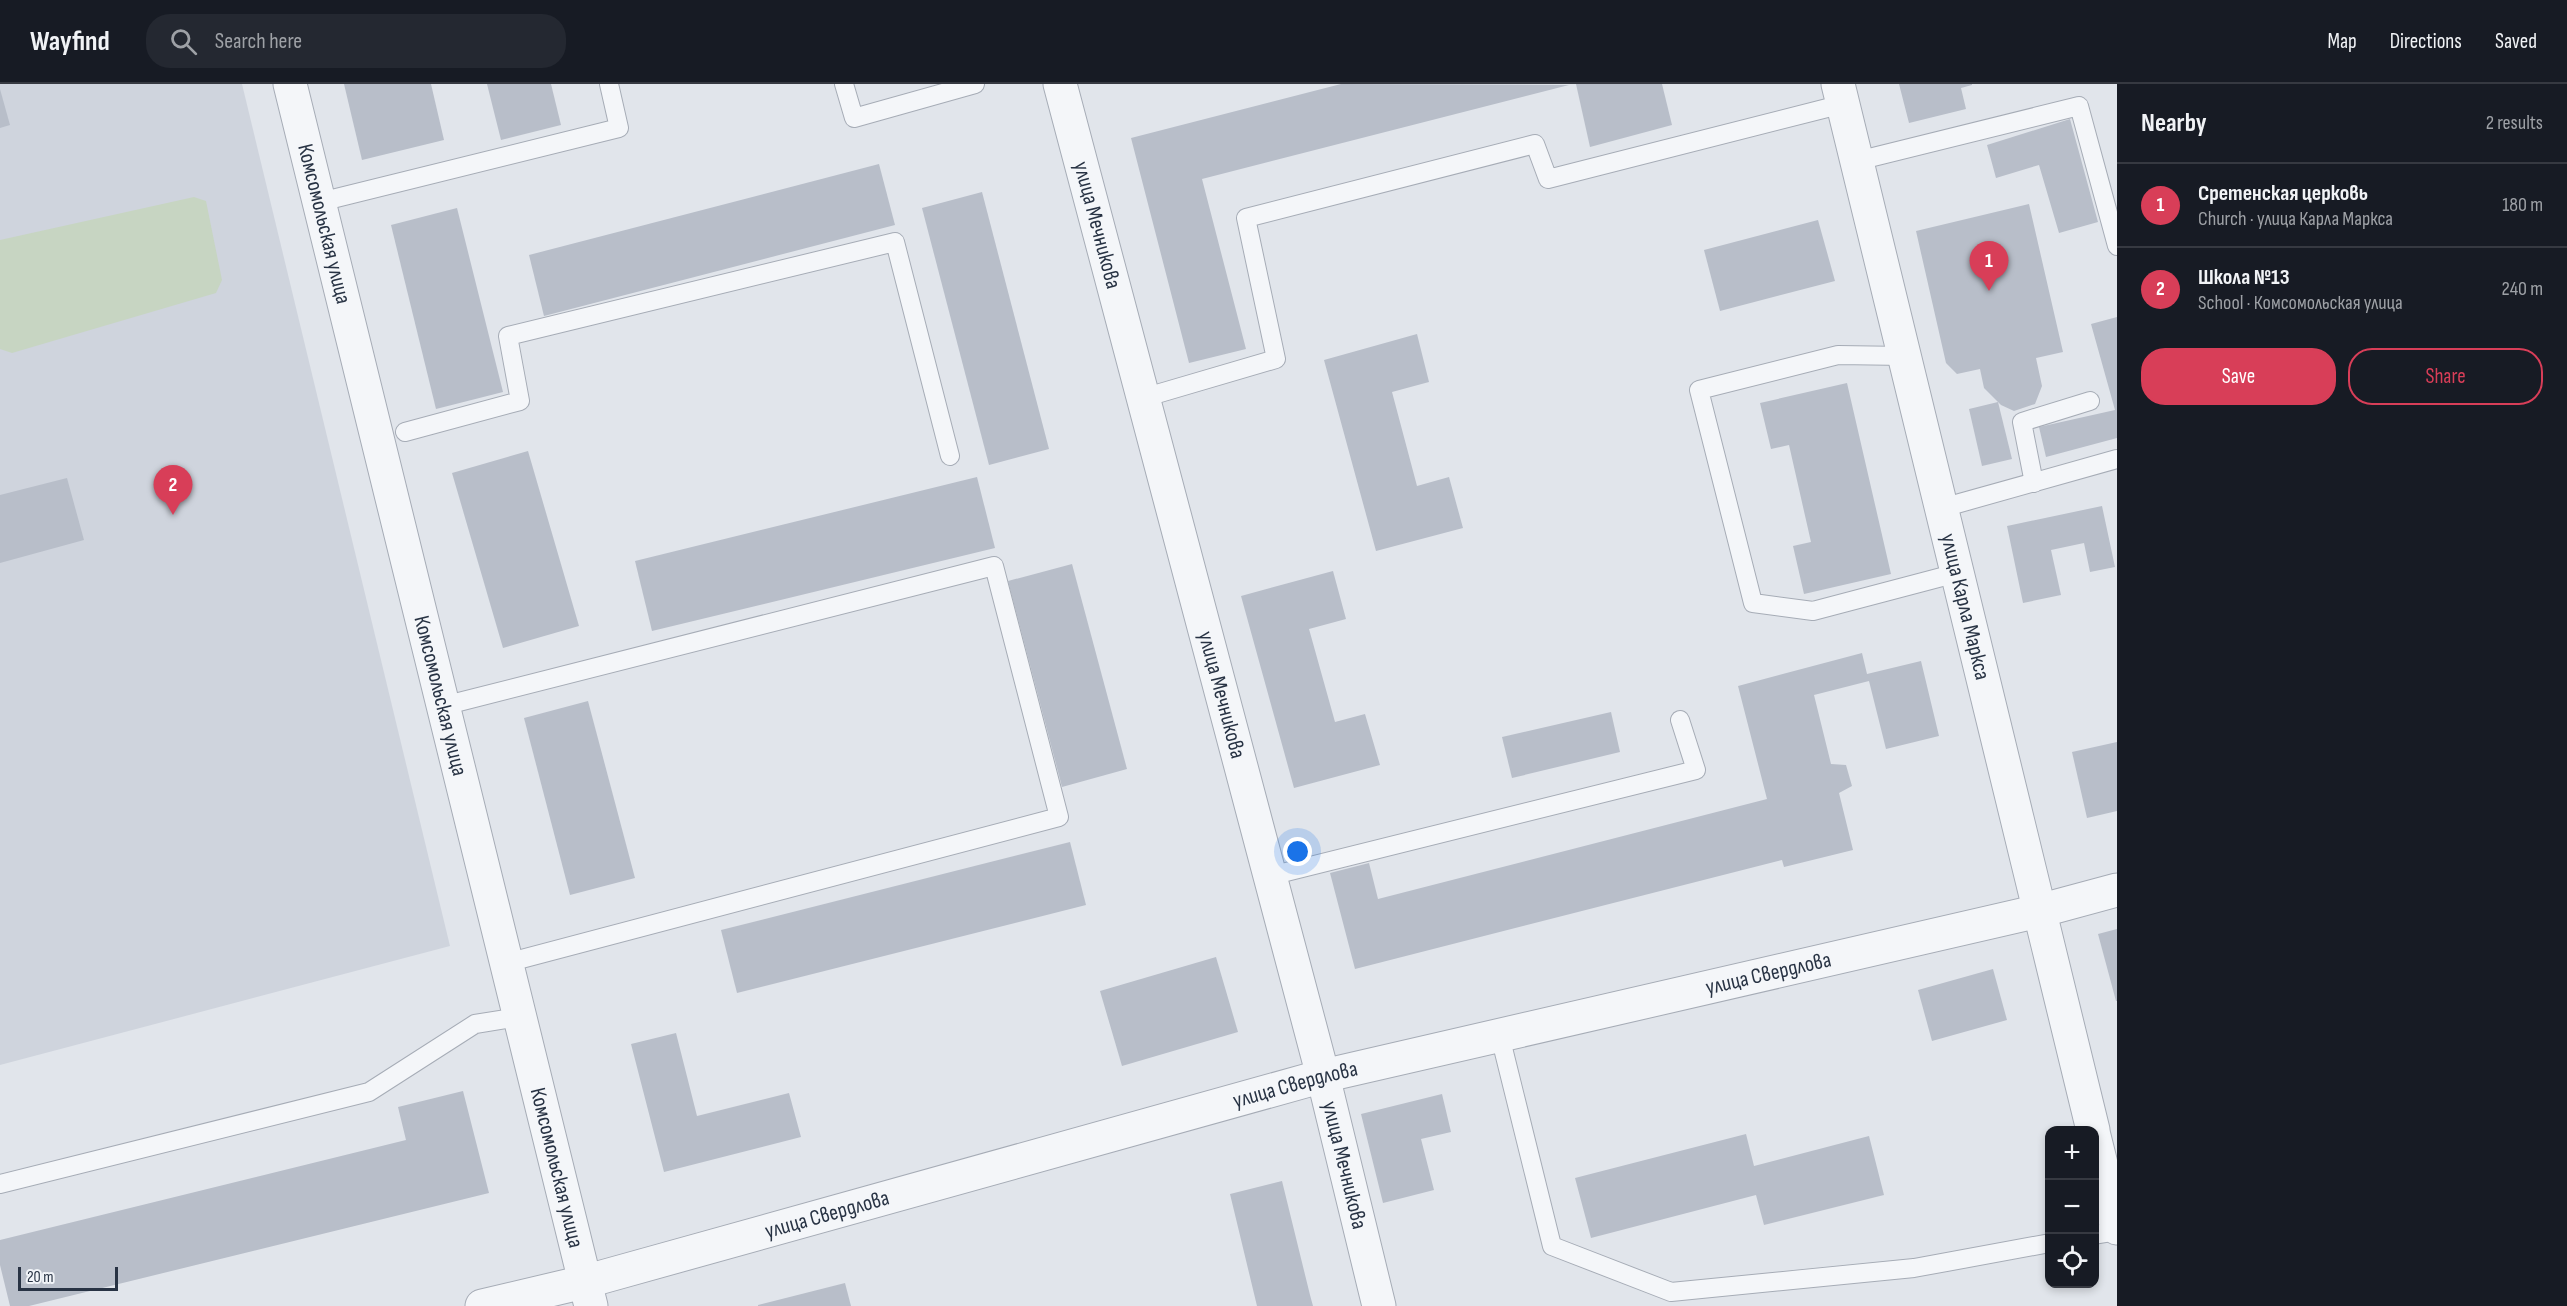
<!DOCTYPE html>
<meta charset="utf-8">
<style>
body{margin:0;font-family:"Sofia Sans Condensed",sans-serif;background:#242831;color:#f1f3f6}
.controls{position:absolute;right:18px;bottom:18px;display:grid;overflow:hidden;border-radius:12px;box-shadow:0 3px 9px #0003}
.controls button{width:54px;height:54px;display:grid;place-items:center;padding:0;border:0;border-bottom:2px solid #363941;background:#171b24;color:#f1f3f6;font:30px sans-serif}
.scale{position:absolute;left:18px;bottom:15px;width:100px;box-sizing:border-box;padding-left:6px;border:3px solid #283344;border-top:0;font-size:16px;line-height:21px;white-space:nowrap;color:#283344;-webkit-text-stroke:4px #f1f4f8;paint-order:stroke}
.you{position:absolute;left:1298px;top:768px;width:21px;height:21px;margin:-15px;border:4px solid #fff;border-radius:50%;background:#1a73e8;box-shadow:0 0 0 9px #1a73e833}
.badge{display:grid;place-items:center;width:39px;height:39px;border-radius:50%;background:#d83e58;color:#fff;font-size:20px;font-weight:700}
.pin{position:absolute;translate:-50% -50px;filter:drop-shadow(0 2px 3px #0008)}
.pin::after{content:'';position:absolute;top:32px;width:21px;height:18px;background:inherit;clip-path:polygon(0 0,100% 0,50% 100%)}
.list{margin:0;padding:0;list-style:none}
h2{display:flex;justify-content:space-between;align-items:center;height:78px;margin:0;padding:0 24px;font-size:26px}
h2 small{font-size:20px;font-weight:400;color:#9ea1a6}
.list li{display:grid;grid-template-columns:39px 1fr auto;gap:18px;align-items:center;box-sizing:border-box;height:84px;padding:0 24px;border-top:2px solid #363941}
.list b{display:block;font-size:22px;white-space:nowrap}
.list p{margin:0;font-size:20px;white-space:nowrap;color:#9ea1a6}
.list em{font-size:20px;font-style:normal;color:#9ea1a6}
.actions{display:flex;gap:12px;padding:18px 24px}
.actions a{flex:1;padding:14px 0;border:2px solid #d83e58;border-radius:24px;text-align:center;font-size:21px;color:#d83e58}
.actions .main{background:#d83e58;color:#fff}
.icon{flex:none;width:33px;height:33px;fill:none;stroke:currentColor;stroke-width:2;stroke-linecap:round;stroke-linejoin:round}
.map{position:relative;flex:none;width:2117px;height:1222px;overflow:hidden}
header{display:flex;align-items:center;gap:36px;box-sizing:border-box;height:84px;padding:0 30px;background:#171b24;border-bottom:2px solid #363941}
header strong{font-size:28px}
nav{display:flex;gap:33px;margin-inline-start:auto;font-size:21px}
.search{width:420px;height:54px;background:#242831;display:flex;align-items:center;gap:15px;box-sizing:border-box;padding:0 21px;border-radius:24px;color:#9ea1a6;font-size:22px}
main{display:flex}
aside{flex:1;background:#171b24}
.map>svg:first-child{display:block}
.built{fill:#cfd4dd}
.pitch{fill:#c7d5c2}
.building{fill:#b8bec9}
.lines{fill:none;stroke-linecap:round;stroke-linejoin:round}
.lane-casing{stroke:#a6acb6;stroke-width:20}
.street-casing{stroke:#a6acb6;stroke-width:35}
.lane{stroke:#f4f6f9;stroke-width:18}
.street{stroke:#f4f6f9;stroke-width:33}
.labels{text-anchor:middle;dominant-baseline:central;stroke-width:4.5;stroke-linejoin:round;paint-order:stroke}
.street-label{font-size:22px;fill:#283344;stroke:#f1f4f8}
</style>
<header>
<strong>Wayfind</strong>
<div class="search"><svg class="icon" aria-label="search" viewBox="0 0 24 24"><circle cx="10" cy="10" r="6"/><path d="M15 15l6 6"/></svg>Search here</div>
<nav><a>Map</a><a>Directions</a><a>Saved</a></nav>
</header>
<main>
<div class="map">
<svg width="2117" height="1222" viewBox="0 0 2117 1222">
<rect width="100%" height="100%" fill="#e1e5eb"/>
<path class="built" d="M 0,0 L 242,0 L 450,862 L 0,981 Z"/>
<path class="pitch" d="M 194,113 L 206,117 L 222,196 L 216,209 L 12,269 L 0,265 L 0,156 Z"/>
<g class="building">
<path d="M 344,0 L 431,0 L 444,56 L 362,76 Z"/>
<path d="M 487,0 L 551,0 L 561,41 L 501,56 Z"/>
<path d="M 1341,0 L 1569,1 L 1202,95 L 1246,265 L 1189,279 L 1131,54 Z"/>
<path d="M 1576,0 L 1662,0 L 1672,41 L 1590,63 Z"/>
<path d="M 1899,0 L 1972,0 L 1972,1 L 1961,4 L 1966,25 L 1909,39 Z"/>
<path d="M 0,5 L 10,41 L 0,44 Z"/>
<path d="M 2070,35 L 2098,138 L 2059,149 L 2039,81 L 1996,94 L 1987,61 Z"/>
<path d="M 879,80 L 895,141 L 544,232 L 529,171 Z"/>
<path d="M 982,108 L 1049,365 L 989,381 L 922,124 Z"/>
<path d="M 2029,120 L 2063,268 L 2036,274 L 2042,302 L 2035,320 L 2014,327 L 2001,321 L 1984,304 L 1980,285 L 1957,290 L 1946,279 L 1916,147 Z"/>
<path d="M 457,124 L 503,308 L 436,325 L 391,141 Z"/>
<path d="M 1818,136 L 1835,197 L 1720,227 L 1704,166 Z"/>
<path d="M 2117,233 L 2117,354 L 2046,373 L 2039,343 L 2115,326 L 2091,240 Z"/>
<path d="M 1417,250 L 1429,298 L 1392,308 L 1417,402 L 1449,393 L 1463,444 L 1376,467 L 1324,276 Z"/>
<path d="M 1847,299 L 1891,490 L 1804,510 L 1793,462 L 1811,458 L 1789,361 L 1771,365 L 1760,319 Z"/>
<path d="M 1998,318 L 2012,375 L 1982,382 L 1969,325 Z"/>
<path d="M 528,367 L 579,542 L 503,564 L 452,389 Z"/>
<path d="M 977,393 L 995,464 L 652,547 L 635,477 Z"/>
<path d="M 67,394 L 84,456 L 0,479 L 0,411 Z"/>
<path d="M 2102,422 L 2115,483 L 2090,488 L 2084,459 L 2051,466 L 2061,511 L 2023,519 L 2007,442 Z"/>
<path d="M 1072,480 L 1127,685 L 1062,703 L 1008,497 Z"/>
<path d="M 1333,487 L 1346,535 L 1309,545 L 1335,638 L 1365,630 L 1380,681 L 1294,704 L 1241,512 Z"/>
<path d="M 1862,569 L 1867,590 L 1921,577 L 1939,652 L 1886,665 L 1869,597 L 1814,611 L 1831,680 L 1846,681 L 1852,702 L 1839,709 L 1853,766 L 1784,783 L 1782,776 L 1355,885 L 1330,789 L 1369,779 L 1378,815 L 1767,715 L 1738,602 Z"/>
<path d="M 588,617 L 635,794 L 570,811 L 524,634 Z"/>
<path d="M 1611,628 L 1620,668 L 1512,694 L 1502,653 Z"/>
<path d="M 2117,658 L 2117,727 L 2087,734 L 2072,668 Z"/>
<path d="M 1070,758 L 1086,821 L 737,909 L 721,846 Z"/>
<path d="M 2117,845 L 2117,917 L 2116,917 L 2098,850 Z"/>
<path d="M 1216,873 L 1238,948 L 1122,982 L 1100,907 Z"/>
<path d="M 1993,885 L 2007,936 L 1932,957 L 1918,906 Z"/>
<path d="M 676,949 L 697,1032 L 789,1009 L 801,1053 L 664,1088 L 631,960 Z"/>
<path d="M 463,1007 L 489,1109 L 29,1222 L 10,1222 L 0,1181 L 0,1156 L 406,1056 L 398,1023 Z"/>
<path d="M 1442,1010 L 1451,1048 L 1421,1055 L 1434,1106 L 1383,1119 L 1361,1030 Z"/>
<path d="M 1746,1050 L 1754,1082 L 1869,1052 L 1884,1111 L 1764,1141 L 1756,1111 L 1591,1154 L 1575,1094 Z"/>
<path d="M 1282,1097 L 1310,1211 L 1313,1222 L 1257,1222 L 1230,1110 Z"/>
<path d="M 845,1199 L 851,1222 L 758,1222 L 758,1221 Z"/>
</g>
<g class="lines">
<defs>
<g id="lane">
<path d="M 844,0 L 854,34 L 975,0"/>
<path d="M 1857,77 L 2079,22 L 2117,162"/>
<path d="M 320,118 L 619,44 L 609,0"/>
<path d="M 1905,272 L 1838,271 L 1699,306 L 1753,519 L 1813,527 L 1957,489"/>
<path d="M 1143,314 L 1276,275 L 1246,134 L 1535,60 L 1548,95 L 1843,20"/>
<path d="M 405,348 L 520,317 L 508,252 L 895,158 L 950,372"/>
<path d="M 2034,399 L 2022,338 L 2090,317"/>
<path d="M 1942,424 L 2117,375"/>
<path d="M 443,622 L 994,482 L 1059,733 L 506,879"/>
<path d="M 1270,792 L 1696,686 L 1680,636"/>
<path d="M 1500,952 L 1552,1162 L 1671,1208 L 1914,1184 L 2050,1159"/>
<path d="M 0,1100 L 369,1008 L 475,940 L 519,933"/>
<path d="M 2094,1151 L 2117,1147"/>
</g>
<g id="street">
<path id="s1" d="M 290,0 L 591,1222"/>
<path id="s2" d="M 1060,0 L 1323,992 L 1379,1222"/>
<path id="s3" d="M 1838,0 L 2093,1046"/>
<path d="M 2094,1052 L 2117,1144"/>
<path id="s4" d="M 482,1222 L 584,1198 L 1323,992 L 2039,827 L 2117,806"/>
</g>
</defs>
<use href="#lane" class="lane-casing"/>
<use href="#street" class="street-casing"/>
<use href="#lane" class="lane"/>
<use href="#street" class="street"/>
</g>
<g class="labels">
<g class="street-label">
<text stroke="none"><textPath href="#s1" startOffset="144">Комсомольская улица</textPath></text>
<text stroke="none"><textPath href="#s2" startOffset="146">улица Мечникова</textPath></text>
<text stroke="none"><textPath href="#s3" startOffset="538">улица Карла Маркса</textPath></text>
<text stroke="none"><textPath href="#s2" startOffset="632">улица Мечникова</textPath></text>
<text stroke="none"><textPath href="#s1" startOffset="630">Комсомольская улица</textPath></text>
<text stroke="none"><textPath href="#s4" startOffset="1329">улица Свердлова</textPath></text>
<text stroke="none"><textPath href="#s4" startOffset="843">улица Свердлова</textPath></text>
<text stroke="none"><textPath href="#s2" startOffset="1118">улица Мечникова</textPath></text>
<text stroke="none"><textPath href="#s1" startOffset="1116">Комсомольская улица</textPath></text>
<text stroke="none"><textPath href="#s4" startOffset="357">улица Свердлова</textPath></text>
</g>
</g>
</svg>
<div class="controls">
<button>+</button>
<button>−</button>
<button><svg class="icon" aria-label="locate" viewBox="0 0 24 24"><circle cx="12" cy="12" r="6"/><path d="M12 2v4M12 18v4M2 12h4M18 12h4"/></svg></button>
</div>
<div class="scale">20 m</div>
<div class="you"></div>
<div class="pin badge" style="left:1989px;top:207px">1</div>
<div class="pin badge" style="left:173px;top:431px">2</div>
</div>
<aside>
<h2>Nearby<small>2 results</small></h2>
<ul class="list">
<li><span class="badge">1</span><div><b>Сретенская церковь</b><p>Church · улица Карла Маркса</p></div><em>180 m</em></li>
<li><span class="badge">2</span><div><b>Школа №13</b><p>School · Комсомольская улица</p></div><em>240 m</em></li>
</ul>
<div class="actions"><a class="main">Save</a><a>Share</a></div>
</aside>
</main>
